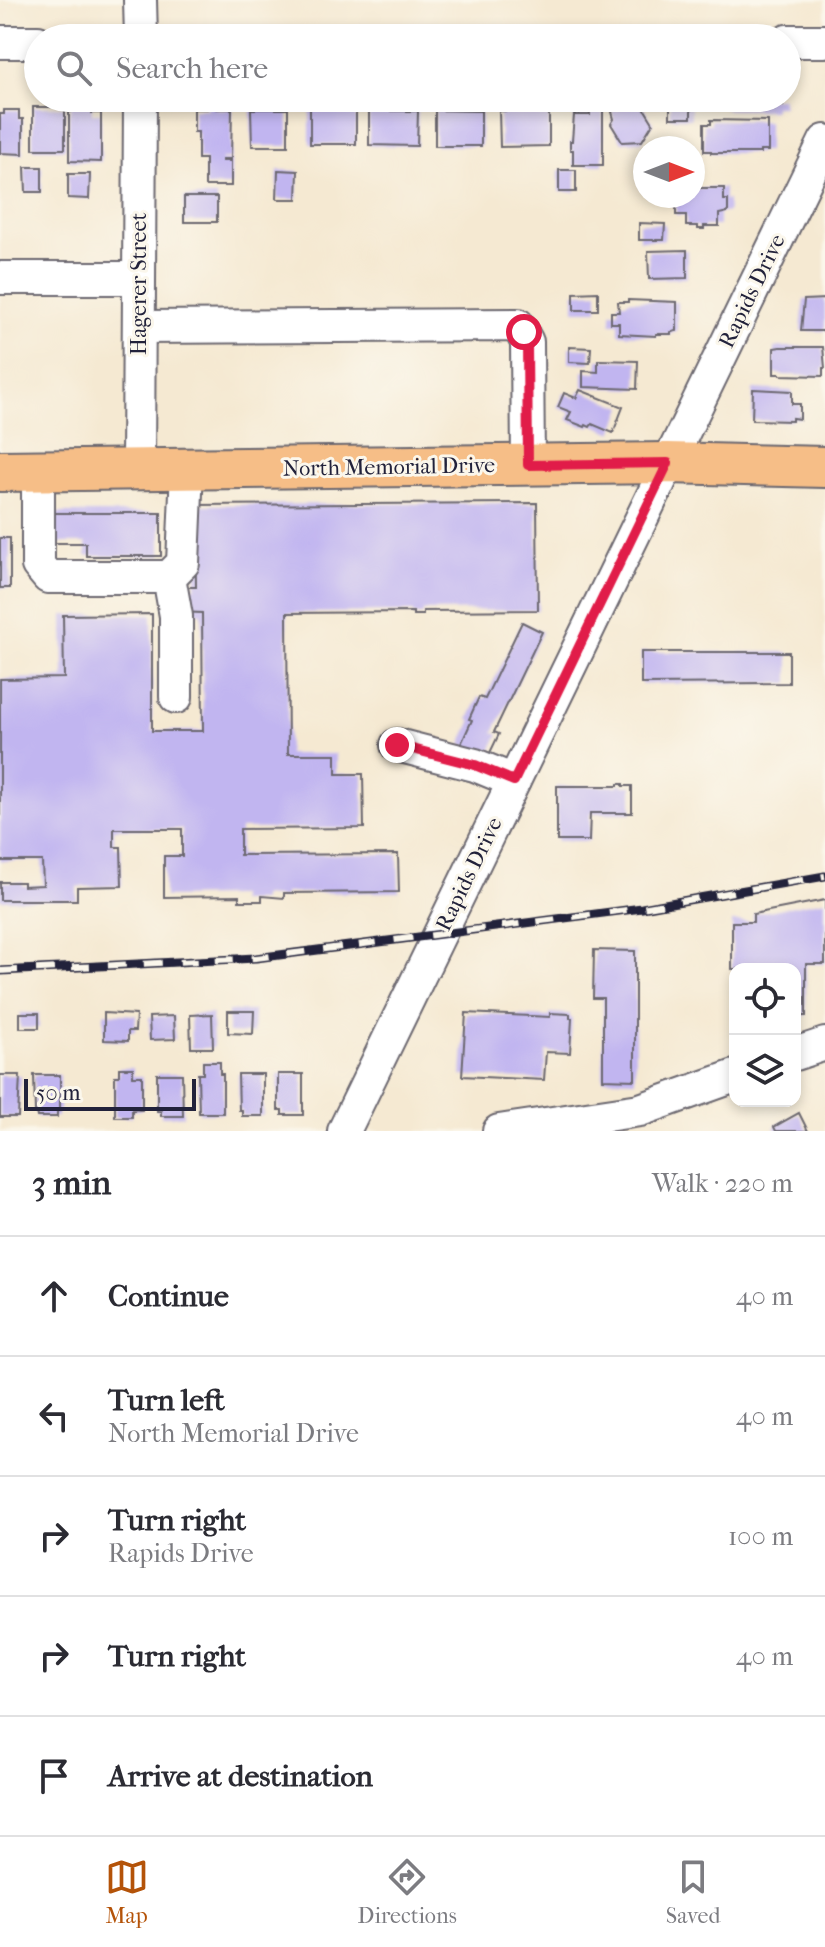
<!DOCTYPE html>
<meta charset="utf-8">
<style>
body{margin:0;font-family:"IM FELL French Canon",serif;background:#f7f7f7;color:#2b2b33}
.controls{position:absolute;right:24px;bottom:24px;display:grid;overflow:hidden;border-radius:16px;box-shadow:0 4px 12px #0003}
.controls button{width:72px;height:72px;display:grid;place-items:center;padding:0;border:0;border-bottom:2px solid #e1e1e2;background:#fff;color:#2b2b33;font:40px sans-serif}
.compass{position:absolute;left:633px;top:136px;width:72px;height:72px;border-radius:50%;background:#fff;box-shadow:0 4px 12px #0003;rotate:90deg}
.scale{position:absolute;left:24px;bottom:20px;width:172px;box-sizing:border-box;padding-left:8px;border:4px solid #22223b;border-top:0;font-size:22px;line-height:28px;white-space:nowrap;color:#22223b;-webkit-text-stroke:6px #fbf7ec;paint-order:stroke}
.stop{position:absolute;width:24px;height:24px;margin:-18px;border:6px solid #e11d48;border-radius:50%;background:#fff}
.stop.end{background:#e11d48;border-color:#fff;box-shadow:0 2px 8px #0008}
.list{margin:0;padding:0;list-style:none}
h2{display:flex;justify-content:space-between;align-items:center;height:104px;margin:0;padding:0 32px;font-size:34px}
h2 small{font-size:26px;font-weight:400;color:#7c7c81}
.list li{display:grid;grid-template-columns:52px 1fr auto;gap:24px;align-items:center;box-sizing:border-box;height:120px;padding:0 32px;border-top:2px solid #e1e1e2}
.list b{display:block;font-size:30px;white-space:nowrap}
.list p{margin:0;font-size:26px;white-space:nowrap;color:#7c7c81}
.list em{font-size:26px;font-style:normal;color:#7c7c81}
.icon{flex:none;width:44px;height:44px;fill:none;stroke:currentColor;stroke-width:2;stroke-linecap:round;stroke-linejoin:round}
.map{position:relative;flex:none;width:825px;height:1131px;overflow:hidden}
.search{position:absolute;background:#fff;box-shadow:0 4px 12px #0003;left:24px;right:24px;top:24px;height:88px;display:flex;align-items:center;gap:20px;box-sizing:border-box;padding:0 28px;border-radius:44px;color:#7c7c81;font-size:30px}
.sheet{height:704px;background:#fff}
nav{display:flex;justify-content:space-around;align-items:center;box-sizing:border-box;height:112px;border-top:2px solid #e1e1e2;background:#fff;font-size:22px;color:#7c7c81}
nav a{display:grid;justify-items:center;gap:4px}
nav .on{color:#b45309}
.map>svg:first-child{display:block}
.building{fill:#c1b5f0}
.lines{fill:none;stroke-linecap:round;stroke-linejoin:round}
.minor-casing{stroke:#6c6870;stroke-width:36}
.major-casing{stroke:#6c6870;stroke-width:44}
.minor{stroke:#fff;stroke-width:32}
.major{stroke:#f6be87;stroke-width:40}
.rail-casing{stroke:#22223b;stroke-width:9}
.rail{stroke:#fbf7ec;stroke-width:6;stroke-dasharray:18;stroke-linecap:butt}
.route{stroke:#e11d48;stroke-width:10}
.labels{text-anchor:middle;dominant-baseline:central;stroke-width:6;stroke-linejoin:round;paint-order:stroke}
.street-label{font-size:22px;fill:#22223b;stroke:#fbf7ec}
</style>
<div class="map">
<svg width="825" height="1131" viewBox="0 0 825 1131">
<rect width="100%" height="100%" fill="#fbf7ec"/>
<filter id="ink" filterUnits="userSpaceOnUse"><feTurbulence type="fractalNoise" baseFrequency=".0125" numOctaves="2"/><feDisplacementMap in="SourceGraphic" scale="16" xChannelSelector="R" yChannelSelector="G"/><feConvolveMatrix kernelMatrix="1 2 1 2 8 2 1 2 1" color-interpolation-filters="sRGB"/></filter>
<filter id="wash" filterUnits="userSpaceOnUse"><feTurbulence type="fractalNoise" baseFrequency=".006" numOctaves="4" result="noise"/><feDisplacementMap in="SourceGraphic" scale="32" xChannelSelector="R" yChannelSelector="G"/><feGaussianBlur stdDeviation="1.8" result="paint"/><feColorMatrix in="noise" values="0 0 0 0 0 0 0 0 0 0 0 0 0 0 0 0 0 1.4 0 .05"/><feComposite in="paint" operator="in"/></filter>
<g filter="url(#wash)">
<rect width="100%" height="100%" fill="#f5e9d2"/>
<g id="blocks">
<g class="building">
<rect x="670" y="98" width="21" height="20"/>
<path d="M 725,98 L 783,98 L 783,106 L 774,106 L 774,110 L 725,110 Z"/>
<path d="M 71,104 L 92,104 L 92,113 L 101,113 L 101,162 L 69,161 L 69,112 L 71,112 Z"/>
<path d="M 622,105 L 642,105 L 653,123 L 642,141 L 622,142 L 611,124 L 614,119 L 612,112 L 614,109 L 619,110 Z"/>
<path d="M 207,106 L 216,106 L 216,109 L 232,109 L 231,159 L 222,159 L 222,161 L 231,161 L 231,186 L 205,186 L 205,159 L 198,159 L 198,132 L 194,132 L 194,109 L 207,109 Z"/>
<path d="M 590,106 L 603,106 L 603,165 L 573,165 L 573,150 L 570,150 L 570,141 L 572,141 L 574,115 L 590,115 Z"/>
<rect x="33" y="107" width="32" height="42"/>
<rect x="310" y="108" width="46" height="36"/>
<path d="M 517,108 L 532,108 L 532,111 L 549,111 L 549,146 L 500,147 L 499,111 L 517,111 Z"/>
<path d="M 251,109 L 288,109 L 288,146 L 252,146 Z"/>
<path d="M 4,110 L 19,110 L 19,119 L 23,119 L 23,154 L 0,153 L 0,114 L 4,114 Z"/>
<path d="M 435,110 L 481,111 L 481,146 L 435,146 Z"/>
<path d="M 369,111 L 418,111 L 417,146 L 369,145 Z"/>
<path d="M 711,120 L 768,121 L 768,151 L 760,151 L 760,153 L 711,153 L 711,151 L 704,151 L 704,124 L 711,124 Z"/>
<path d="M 25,167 L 42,167 L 42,192 L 26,192 Z"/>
<path d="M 278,170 L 298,171 L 297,199 L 277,199 Z"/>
<rect x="559" y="170" width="17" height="22"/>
<path d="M 68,174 L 90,174 L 89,199 L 68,198 Z"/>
<path d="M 693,188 L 724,188 L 724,200 L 728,200 L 728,212 L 719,214 L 719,226 L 704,226 L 704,229 L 698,229 L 698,226 L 686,226 L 686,215 L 676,215 L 676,200 L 686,200 L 686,196 L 693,196 Z"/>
<rect x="184" y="197" width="33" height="25"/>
<path d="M 639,223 L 665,224 L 664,240 L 639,240 Z"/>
<path d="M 687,250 L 687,278 L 649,279 L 648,251 Z"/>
<path d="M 598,292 L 598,310 L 574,310 L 574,293 Z"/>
<path d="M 825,299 L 825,331 L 801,331 L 804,300 Z"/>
<path d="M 628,300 L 677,302 L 677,331 L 671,332 L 671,334 L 656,334 L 656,336 L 619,334 L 619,323 L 611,323 L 611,312 L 619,312 L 618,302 L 628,302 Z"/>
<path d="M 569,347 L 591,348 L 590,363 L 569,362 Z"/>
<path d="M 780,347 L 823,347 L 825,368 L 823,368 L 823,376 L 780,375 L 780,374 L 774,374 L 774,348 Z"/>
<path d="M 598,360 L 638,361 L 637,389 L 583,387 L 583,371 L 598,372 Z"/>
<path d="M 753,389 L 792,391 L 792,404 L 800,404 L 800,419 L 792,418 L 792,421 L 752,420 Z"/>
<path d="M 580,390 L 623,407 L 613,433 L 592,424 L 590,427 L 586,425 L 585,427 L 567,420 L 571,412 L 558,407 L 564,393 L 576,398 Z"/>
<path d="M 537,503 L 538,610 L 423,611 L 423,615 L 413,615 L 413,612 L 287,613 L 288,754 L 336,754 L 336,774 L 363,774 L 364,828 L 240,829 L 240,855 L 398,854 L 399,892 L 284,893 L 284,898 L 262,896 L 262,901 L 239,901 L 239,896 L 164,897 L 164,856 L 182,856 L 182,829 L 114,829 L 114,847 L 121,847 L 122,886 L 77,887 L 77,900 L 0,900 L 0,882 L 23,882 L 23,886 L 43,885 L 42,861 L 0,861 L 0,679 L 64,678 L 63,615 L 152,614 L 152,731 L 203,731 L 202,613 L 180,612 L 180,587 L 196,587 L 195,505 Z"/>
<path d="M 54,513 L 161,513 L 161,556 L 86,556 L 86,543 L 54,543 Z"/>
<rect x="0" y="538" width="10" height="50"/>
<path d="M 522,622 L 542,632 L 494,732 L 499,734 L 488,757 L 461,744 L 472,720 L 469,719 L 479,697 L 485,699 Z"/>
<path d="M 641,652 L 789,652 L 789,683 L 641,684 Z"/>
<path d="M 618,784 L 623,784 L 623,786 L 632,786 L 632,813 L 590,813 L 589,841 L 557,841 L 557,786 L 618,786 Z"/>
<path d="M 825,900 L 825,964 L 806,964 L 806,1016 L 795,1016 L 795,969 L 732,969 L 732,922 L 753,922 L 753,914 Z"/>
<path d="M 594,950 L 635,951 L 635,1080 L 603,1079 L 603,998 L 593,998 Z"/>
<path d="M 228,1011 L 254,1011 L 253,1034 L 228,1033 Z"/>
<rect x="20" y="1013" width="19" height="15"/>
<path d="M 104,1013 L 136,1015 L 135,1031 L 128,1031 L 128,1041 L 104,1040 Z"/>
<path d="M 466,1013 L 550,1017 L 550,1013 L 570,1014 L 570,1018 L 572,1018 L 570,1053 L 546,1052 L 544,1080 L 462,1076 Z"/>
<path d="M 212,1014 L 213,1048 L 191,1048 L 190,1015 Z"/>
<path d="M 174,1016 L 175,1039 L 150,1040 L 149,1017 Z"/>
<path d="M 203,1062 L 220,1062 L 220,1074 L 223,1074 L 223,1113 L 199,1113 L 198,1074 L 203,1074 Z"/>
<path d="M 119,1068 L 133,1068 L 133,1076 L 142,1076 L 142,1110 L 132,1110 L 132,1117 L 115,1117 L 115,1076 L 119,1076 Z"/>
<path d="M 157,1074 L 182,1074 L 183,1116 L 161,1116 L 161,1111 L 157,1111 Z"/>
<path d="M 238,1074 L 263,1074 L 263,1116 L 242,1116 L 242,1110 L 239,1110 Z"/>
<path d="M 278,1074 L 303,1074 L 303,1115 L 282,1115 L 282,1110 L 278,1110 Z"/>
<path d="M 0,1075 L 20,1075 L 18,1117 L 0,1117 Z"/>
<path d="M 34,1075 L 60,1075 L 60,1111 L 57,1111 L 57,1117 L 37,1117 L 36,1112 L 35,1112 Z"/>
<path d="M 799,1113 L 808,1131 L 776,1131 L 774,1127 Z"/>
</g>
</g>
</g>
<g filter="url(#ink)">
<use href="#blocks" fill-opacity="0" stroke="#6c6870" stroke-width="2"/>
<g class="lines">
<defs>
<g id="minor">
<path d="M 140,0 L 141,38"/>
<path d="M 787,41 L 825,41"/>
<path d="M 0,42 L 38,42"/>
<path d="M 0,278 L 139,278"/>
<path d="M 139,327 L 518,325 L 527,342 L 528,465"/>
<path d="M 138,470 L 140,98"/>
<path d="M 38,471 L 38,565 L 48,577 L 169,577 L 183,563 L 187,469"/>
<path d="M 169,577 L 176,616 L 176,697"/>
<path d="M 397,745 L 475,765 L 514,781"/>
<path d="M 795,1054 L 825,1044"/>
<path d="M 344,1131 L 825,141"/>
<path d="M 499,1131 L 640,1110 L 735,1076"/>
</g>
<path id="major" d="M 0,471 L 668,463 L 825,467"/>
</defs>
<use href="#minor" class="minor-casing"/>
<use href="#major" class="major-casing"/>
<use href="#minor" class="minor"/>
<use href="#major" class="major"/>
<defs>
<path id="rail" d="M 0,971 L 256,958 L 642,908 L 825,876"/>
</defs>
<use href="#rail" class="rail-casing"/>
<use href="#rail" class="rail"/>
</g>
</g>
<g class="lines" filter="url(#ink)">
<path class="route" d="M 397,745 L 475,765 L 514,781 L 668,463 L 528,465 L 527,342 L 524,332"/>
</g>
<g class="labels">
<g class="street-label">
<text transform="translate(139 284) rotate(-90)">Hagerer Street</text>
<text transform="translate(752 291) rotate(-64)">Rapids Drive</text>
<text transform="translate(389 467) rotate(-1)">North Memorial Drive</text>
<text transform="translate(469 874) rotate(-64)">Rapids Drive</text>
</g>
</g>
</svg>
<div class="controls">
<button><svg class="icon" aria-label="locate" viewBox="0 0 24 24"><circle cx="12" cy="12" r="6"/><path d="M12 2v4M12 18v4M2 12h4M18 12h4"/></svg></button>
<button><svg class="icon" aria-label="layers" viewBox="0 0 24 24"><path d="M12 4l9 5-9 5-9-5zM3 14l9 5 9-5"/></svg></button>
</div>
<svg class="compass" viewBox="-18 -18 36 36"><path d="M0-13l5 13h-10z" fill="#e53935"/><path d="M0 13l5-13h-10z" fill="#7c7c81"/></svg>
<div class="scale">50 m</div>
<div class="stop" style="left:524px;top:332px"></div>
<div class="stop end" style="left:397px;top:745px"></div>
<div class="search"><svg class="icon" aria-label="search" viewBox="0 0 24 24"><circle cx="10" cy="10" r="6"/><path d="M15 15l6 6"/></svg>Search here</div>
</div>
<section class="sheet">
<h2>3 min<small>Walk · 220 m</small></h2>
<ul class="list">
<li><svg class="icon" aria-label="ahead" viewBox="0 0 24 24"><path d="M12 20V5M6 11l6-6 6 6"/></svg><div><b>Continue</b></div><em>40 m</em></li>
<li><svg class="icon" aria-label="left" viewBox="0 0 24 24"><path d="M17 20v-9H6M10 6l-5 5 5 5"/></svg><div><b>Turn left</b><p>North Memorial Drive</p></div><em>40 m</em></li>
<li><svg class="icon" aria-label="right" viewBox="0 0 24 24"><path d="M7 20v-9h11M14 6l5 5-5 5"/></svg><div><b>Turn right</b><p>Rapids Drive</p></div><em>100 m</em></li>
<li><svg class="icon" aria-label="right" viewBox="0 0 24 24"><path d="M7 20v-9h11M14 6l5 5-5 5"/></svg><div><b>Turn right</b></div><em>40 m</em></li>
<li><svg class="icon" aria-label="arrive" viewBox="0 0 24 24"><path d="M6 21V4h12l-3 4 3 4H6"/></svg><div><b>Arrive at destination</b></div></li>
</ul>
</section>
<nav>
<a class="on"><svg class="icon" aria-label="map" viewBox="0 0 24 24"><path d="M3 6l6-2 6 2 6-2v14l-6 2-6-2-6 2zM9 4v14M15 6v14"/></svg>Map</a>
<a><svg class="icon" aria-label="directions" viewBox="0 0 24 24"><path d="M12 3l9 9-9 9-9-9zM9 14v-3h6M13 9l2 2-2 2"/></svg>Directions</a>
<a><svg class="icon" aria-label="saved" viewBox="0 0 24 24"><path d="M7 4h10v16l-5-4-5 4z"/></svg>Saved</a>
</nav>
